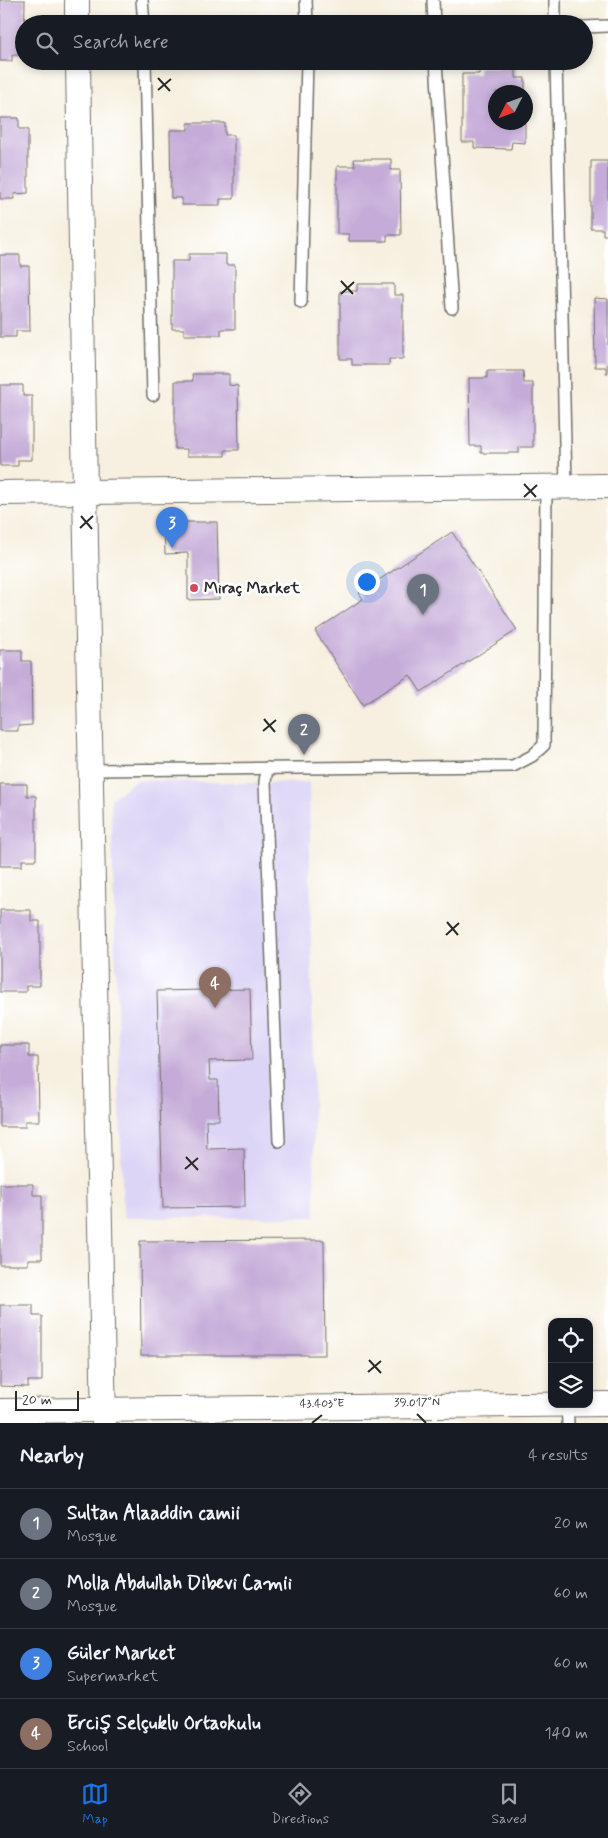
<!DOCTYPE html>
<meta charset="utf-8">
<style>
body{margin:0;font-family:Mynerve,sans-serif;background:#242831;color:#f1f3f6}
.controls{position:absolute;right:15px;bottom:15px;display:grid;overflow:hidden;border-radius:10px;box-shadow:0 2px 8px #0003}
.controls button{width:45px;height:45px;display:grid;place-items:center;padding:0;border:0;border-bottom:1px solid #363941;background:#171b24;color:#f1f3f6;font:25px sans-serif}
.compass{position:absolute;left:488px;top:85px;width:45px;height:45px;border-radius:50%;background:#171b24;box-shadow:0 2px 8px #0003;rotate:228deg}
.scale{position:absolute;left:15px;bottom:12px;width:64px;box-sizing:border-box;padding-left:5px;border:2px solid #2b2b2b;border-top:0;font-size:14px;line-height:18px;white-space:nowrap;color:#2b2b2b;-webkit-text-stroke:4px #fff;paint-order:stroke}
.you{position:absolute;left:366px;top:581px;width:18px;height:18px;margin:-12px;border:4px solid #fff;border-radius:50%;background:#1a73e8;box-shadow:0 0 0 8px #1a73e833}
.badge{display:grid;place-items:center;width:32px;height:32px;border-radius:50%;background:#1a73e8;color:#fff;font-size:16px;font-weight:700}
.pin{position:absolute;translate:-50% -41px;filter:drop-shadow(0 1px 2px #0008)}
.pin::after{content:'';position:absolute;top:26px;width:18px;height:15px;background:inherit;clip-path:polygon(0 0,100% 0,50% 100%)}
.list{margin:0;padding:0;list-style:none}
h2{display:flex;justify-content:space-between;align-items:center;height:65px;margin:0;padding:0 20px;font-size:21px}
h2 small{font-size:16px;font-weight:400;color:#9ea1a6}
.list li{display:grid;grid-template-columns:32px 1fr auto;gap:15px;align-items:center;box-sizing:border-box;height:70px;padding:0 20px;border-top:1px solid #363941}
.list b{display:block;font-size:19px;white-space:nowrap}
.list p{margin:0;font-size:16px;white-space:nowrap;color:#9ea1a6}
.list em{font-size:16px;font-style:normal;color:#9ea1a6}
.icon{flex:none;width:28px;height:28px;fill:none;stroke:currentColor;stroke-width:2;stroke-linecap:round;stroke-linejoin:round}
.map{position:relative;flex:none;width:608px;height:1423px;overflow:hidden}
.search{position:absolute;background:#171b24;box-shadow:0 2px 8px #0003;left:15px;right:15px;top:15px;height:55px;display:flex;align-items:center;gap:12px;box-sizing:border-box;padding:0 18px;border-radius:28px;color:#9ea1a6;font-size:19px}
.sheet{height:345px;background:#171b24}
nav{display:flex;justify-content:space-around;align-items:center;box-sizing:border-box;height:70px;border-top:1px solid #363941;background:#171b24;font-size:14px;color:#9ea1a6}
nav a{display:grid;justify-items:center;gap:2px}
nav .on{color:#1a73e8}
.map>svg:first-child{display:block}
.built{fill:#ddd5f6}
.building{fill:#c5acd8}
.lines{fill:none;stroke-linecap:round;stroke-linejoin:round}
.service-casing{stroke:#72706a;stroke-width:14}
.minor-casing{stroke:#72706a;stroke-width:26}
.service{stroke:#fff;stroke-width:11}
.minor{stroke:#fff;stroke-width:24}
.ticks{fill:none;stroke:#2b2b2b;stroke-width:2}
.poi-dot{fill:#d1495b;stroke:#fff;stroke-width:2}
.labels{text-anchor:middle;dominant-baseline:central;stroke-width:5;stroke-linejoin:round;paint-order:stroke}
.poi-label{font-size:16px;font-weight:bold;fill:#2b2b2b;stroke:#fff;text-anchor:start}
.ticks-label{font-size:12px;text-anchor:middle;fill:#2b2b2b;stroke:#fff;stroke-width:5;stroke-linejoin:round;paint-order:stroke}
</style>
<div class="map">
<svg width="608" height="1423" viewBox="0 0 608 1423">
<rect width="100%" height="100%" fill="#fff"/>
<filter id="ink" filterUnits="userSpaceOnUse"><feTurbulence type="fractalNoise" baseFrequency=".02" numOctaves="2"/><feDisplacementMap in="SourceGraphic" scale="10" xChannelSelector="R" yChannelSelector="G"/><feConvolveMatrix kernelMatrix="1 2 1 2 8 2 1 2 1" color-interpolation-filters="sRGB"/></filter>
<filter id="wash" filterUnits="userSpaceOnUse"><feTurbulence type="fractalNoise" baseFrequency=".0096" numOctaves="4" result="noise"/><feDisplacementMap in="SourceGraphic" scale="20" xChannelSelector="R" yChannelSelector="G"/><feGaussianBlur stdDeviation="1.12" result="paint"/><feColorMatrix in="noise" values="0 0 0 0 0 0 0 0 0 0 0 0 0 0 0 0 0 1.4 0 .05"/><feComposite in="paint" operator="in"/></filter>
<g filter="url(#wash)">
<rect width="100%" height="100%" fill="#f7f0e0"/>
<path class="built" d="M 136,780 L 251,783 L 309,782 L 315,1217 L 123,1218 L 111,799 Z"/>
<g id="blocks">
<g class="building">
<path d="M 0,0 L 25,0 L 24,55 L 12,55 L 12,61 L 0,61 Z"/>
<path d="M 479,67 L 516,67 L 516,78 L 525,78 L 525,92 L 496,92 L 496,122 L 525,122 L 525,143 L 512,142 L 511,149 L 474,148 L 474,142 L 462,142 L 462,74 L 479,74 Z"/>
<path d="M 0,118 L 19,118 L 19,129 L 28,129 L 28,193 L 14,194 L 14,199 L 0,199 Z"/>
<path d="M 188,123 L 225,123 L 225,135 L 234,135 L 234,199 L 220,199 L 220,205 L 182,205 L 182,198 L 171,198 L 170,130 L 188,130 Z"/>
<path d="M 354,159 L 391,159 L 391,170 L 400,170 L 401,235 L 387,235 L 387,241 L 349,241 L 349,234 L 337,234 L 337,166 L 355,166 Z"/>
<path d="M 591,161 L 608,161 L 608,235 L 603,235 L 603,229 L 591,229 Z"/>
<path d="M 189,254 L 226,254 L 226,265 L 235,265 L 235,329 L 221,329 L 221,335 L 184,335 L 184,329 L 172,329 L 172,261 L 189,261 Z"/>
<path d="M 0,255 L 20,255 L 20,266 L 29,266 L 30,331 L 16,331 L 16,337 L 0,337 Z"/>
<path d="M 357,284 L 394,284 L 394,295 L 403,295 L 403,359 L 389,359 L 389,365 L 352,365 L 352,359 L 340,359 L 340,291 L 357,291 Z"/>
<path d="M 594,298 L 608,299 L 608,373 L 606,373 L 606,367 L 595,367 Z"/>
<path d="M 487,371 L 523,371 L 524,383 L 533,383 L 533,447 L 519,447 L 519,453 L 481,453 L 481,446 L 470,446 L 469,378 L 487,378 Z"/>
<path d="M 192,374 L 229,374 L 229,385 L 238,386 L 239,450 L 225,450 L 225,456 L 187,456 L 187,449 L 175,449 L 175,381 L 193,381 Z"/>
<path d="M 0,385 L 23,385 L 23,396 L 32,396 L 32,460 L 18,460 L 18,466 L 0,466 Z"/>
<path d="M 164,522 L 217,522 L 219,599 L 188,600 L 188,553 L 165,554 Z"/>
<path d="M 452,532 L 517,630 L 421,692 L 410,675 L 363,705 L 315,631 L 363,599 L 359,593 Z"/>
<path d="M 0,650 L 22,650 L 22,661 L 31,661 L 32,725 L 18,726 L 18,731 L 0,731 Z"/>
<path d="M 0,784 L 27,784 L 27,796 L 36,796 L 36,860 L 22,860 L 22,866 L 0,866 Z"/>
<path d="M 0,910 L 31,910 L 31,921 L 40,921 L 40,986 L 26,986 L 26,992 L 0,992 Z"/>
<path d="M 250,989 L 252,1060 L 209,1061 L 210,1080 L 218,1080 L 219,1120 L 206,1120 L 207,1149 L 244,1148 L 245,1207 L 163,1208 L 157,991 Z"/>
<path d="M 0,1045 L 29,1045 L 29,1057 L 38,1057 L 39,1121 L 25,1121 L 25,1127 L 0,1127 Z"/>
<path d="M 0,1184 L 33,1184 L 33,1195 L 42,1195 L 42,1259 L 28,1259 L 28,1265 L 0,1265 Z"/>
<path d="M 324,1240 L 325,1355 L 141,1355 L 140,1241 Z"/>
<path d="M 0,1305 L 33,1305 L 33,1316 L 42,1316 L 42,1381 L 28,1381 L 28,1387 L 0,1386 Z"/>
</g>
</g>
</g>
<g filter="url(#ink)">
<use href="#blocks" fill-opacity="0" stroke="#72706a" stroke-width="1"/>
<g class="lines">
<defs>
<g id="service">
<path d="M 142,0 L 144,24"/>
<path d="M 306,0 L 307,24"/>
<path d="M 433,0 L 434,24"/>
<path d="M 555,0 L 555,24"/>
<path d="M 584,27 L 608,26"/>
<path d="M 145,61 L 153,395"/>
<path d="M 436,61 L 452,308"/>
<path d="M 556,61 L 566,486"/>
<path d="M 301,302 L 307,61"/>
<path d="M 267,768 L 265,782 L 279,1141"/>
<path d="M 91,770 L 513,766 L 532,756 L 544,745 L 546,486"/>
<path d="M 567,1405 L 568,1423"/>
</g>
<g id="minor">
<path d="M 77,0 L 77,24"/>
<path d="M 78,61 L 85,492 L 104,1423"/>
<path d="M 0,493 L 608,486"/>
<path d="M 0,1411 L 608,1404"/>
</g>
</defs>
<use href="#service" class="service-casing"/>
<use href="#minor" class="minor-casing"/>
<use href="#service" class="service"/>
<use href="#minor" class="minor"/>
</g>
</g>
<path class="ticks" d="M 158,78 L 170,91M 158,90 L 171,79M 341,281 L 353,294M 341,294 L 354,282M 524,484 L 536,497M 524,497 L 537,485M 81,516 L 92,529M 80,528 L 93,516M 264,719 L 275,732M 263,731 L 276,720M 447,922 L 458,935M 446,935 L 459,923M 186,1157 L 198,1170M 185,1169 L 198,1158M 369,1360 L 381,1373M 368,1372 L 381,1361M 417,1414 L 426,1423M 312,1423 L 322,1415"/>
<circle class="poi-dot" cx="194" cy="588" r="5"/>
<g class="labels">
<g class="poi-label">
<text x="204" y="588">Miraç Market</text>
</g>
</g>
<g class="ticks-label">
<text x="417" y="1406">39.017°N</text>
<text x="322" y="1407">43.403°E</text>
</g>
</svg>
<div class="controls">
<button><svg class="icon" aria-label="locate" viewBox="0 0 24 24"><circle cx="12" cy="12" r="6"/><path d="M12 2v4M12 18v4M2 12h4M18 12h4"/></svg></button>
<button><svg class="icon" aria-label="layers" viewBox="0 0 24 24"><path d="M12 4l9 5-9 5-9-5zM3 14l9 5 9-5"/></svg></button>
</div>
<svg class="compass" viewBox="-18 -18 36 36"><path d="M0-13l5 13h-10z" fill="#e53935"/><path d="M0 13l5-13h-10z" fill="#9ea1a6"/></svg>
<div class="scale">20 m</div>
<div class="you"></div>
<div class="pin badge" style="left:423px;top:615px;background:#6b7280">1</div>
<div class="pin badge" style="left:304px;top:755px;background:#6b7280">2</div>
<div class="pin badge" style="left:172px;top:548px;background:#3f7fe0">3</div>
<div class="pin badge" style="left:215px;top:1008px;background:#8d6e63">4</div>
<div class="search"><svg class="icon" aria-label="search" viewBox="0 0 24 24"><circle cx="10" cy="10" r="6"/><path d="M15 15l6 6"/></svg>Search here</div>
</div>
<section class="sheet">
<h2>Nearby<small>4 results</small></h2>
<ul class="list">
<li><span class="badge" style="background:#6b7280">1</span><div><b>Sultan Alaaddin camii</b><p>Mosque</p></div><em>20 m</em></li>
<li><span class="badge" style="background:#6b7280">2</span><div><b>Molla Abdullah Dibevi Camii</b><p>Mosque</p></div><em>60 m</em></li>
<li><span class="badge" style="background:#3f7fe0">3</span><div><b>Güler Market</b><p>Supermarket</p></div><em>60 m</em></li>
<li><span class="badge" style="background:#8d6e63">4</span><div><b>Erciş Selçuklu Ortaokulu</b><p>School</p></div><em>140 m</em></li>
</ul>
</section>
<nav>
<a class="on"><svg class="icon" aria-label="map" viewBox="0 0 24 24"><path d="M3 6l6-2 6 2 6-2v14l-6 2-6-2-6 2zM9 4v14M15 6v14"/></svg>Map</a>
<a><svg class="icon" aria-label="directions" viewBox="0 0 24 24"><path d="M12 3l9 9-9 9-9-9zM9 14v-3h6M13 9l2 2-2 2"/></svg>Directions</a>
<a><svg class="icon" aria-label="saved" viewBox="0 0 24 24"><path d="M7 4h10v16l-5-4-5 4z"/></svg>Saved</a>
</nav>
